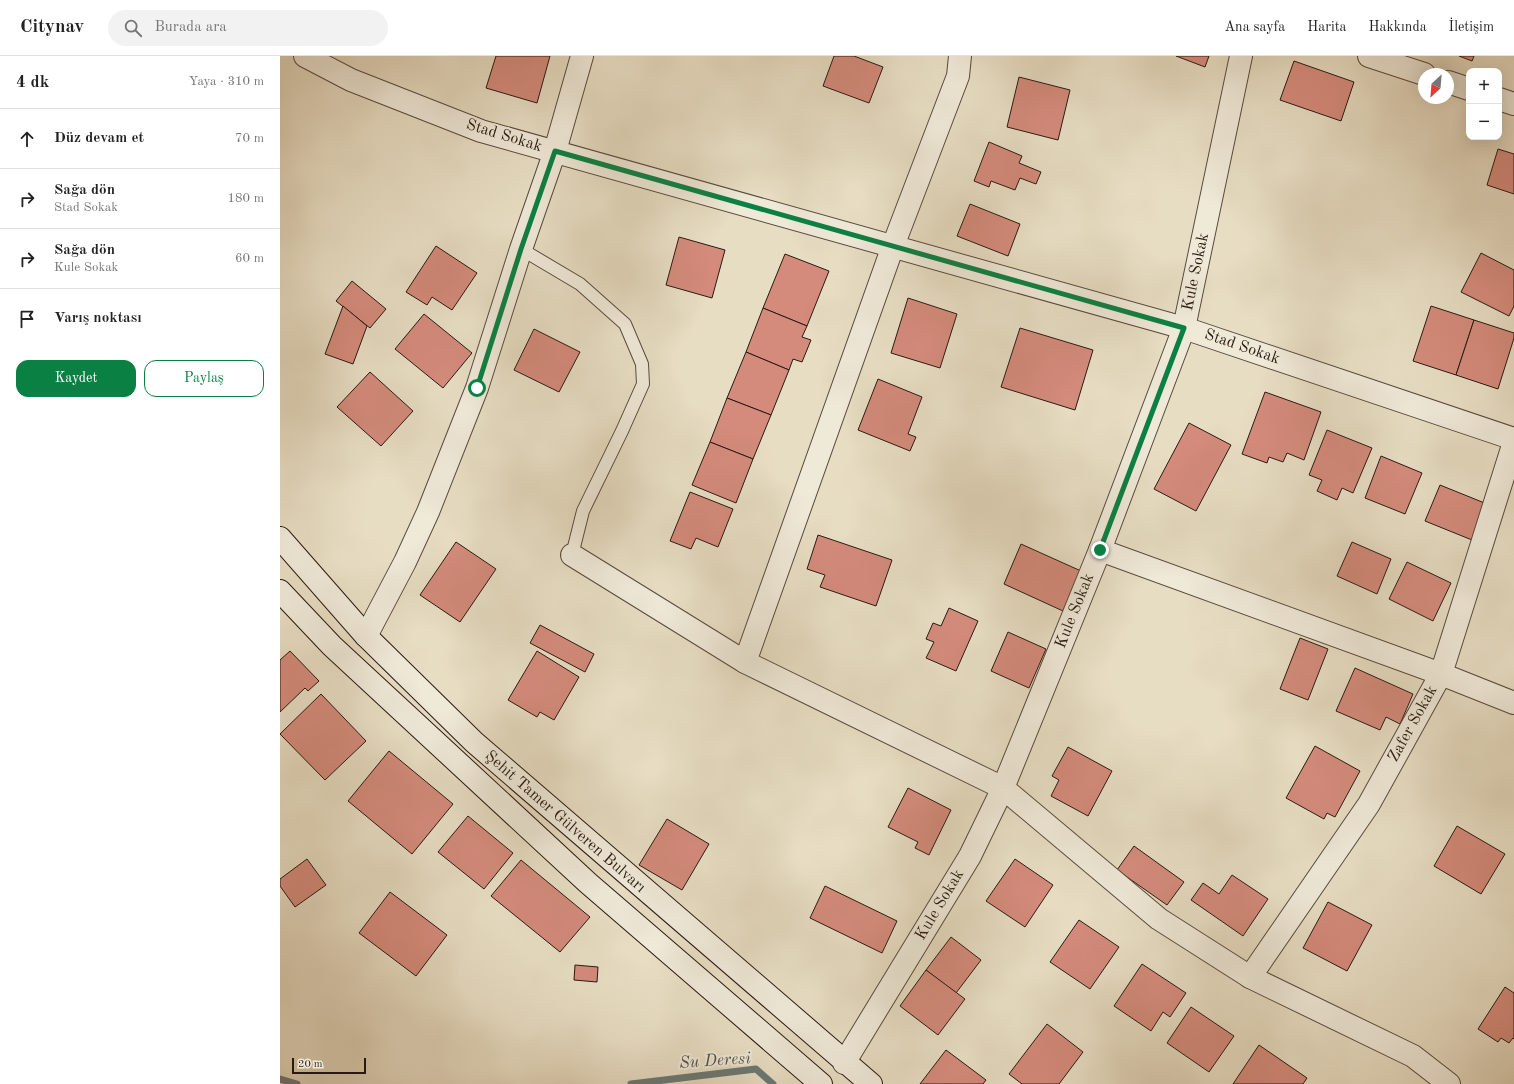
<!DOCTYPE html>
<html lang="tr">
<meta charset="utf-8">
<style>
body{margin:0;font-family:"Old Standard TT",serif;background:#f2f2f2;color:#222}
.controls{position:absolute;right:12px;top:12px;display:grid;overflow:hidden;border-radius:8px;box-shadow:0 4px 16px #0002}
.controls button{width:36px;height:36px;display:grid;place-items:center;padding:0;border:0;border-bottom:1px solid #e0e0e0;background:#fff;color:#222;font:20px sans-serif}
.compass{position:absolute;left:1138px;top:12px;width:36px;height:36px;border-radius:50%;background:#fff;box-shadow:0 4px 16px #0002;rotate:206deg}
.scale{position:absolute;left:12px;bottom:10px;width:74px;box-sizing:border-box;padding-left:4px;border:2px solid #291911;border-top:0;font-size:11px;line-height:14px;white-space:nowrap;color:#291911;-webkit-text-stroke:3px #efe9d8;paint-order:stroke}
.stop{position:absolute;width:12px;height:12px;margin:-9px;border:3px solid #0b8043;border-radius:50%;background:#fff}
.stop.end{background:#0b8043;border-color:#fff;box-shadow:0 1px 4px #0008}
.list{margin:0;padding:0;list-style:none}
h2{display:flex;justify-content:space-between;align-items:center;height:52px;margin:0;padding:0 16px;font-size:17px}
h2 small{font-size:13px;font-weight:400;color:#767676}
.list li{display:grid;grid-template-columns:26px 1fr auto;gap:12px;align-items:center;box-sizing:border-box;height:60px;padding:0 16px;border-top:1px solid #e0e0e0}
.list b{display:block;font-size:15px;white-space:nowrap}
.list p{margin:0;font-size:13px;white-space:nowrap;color:#767676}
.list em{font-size:13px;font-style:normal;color:#767676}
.actions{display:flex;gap:8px;padding:12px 16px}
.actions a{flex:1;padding:9px 0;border:1px solid #0b8043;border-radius:12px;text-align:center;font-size:14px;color:#0b8043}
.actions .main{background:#0b8043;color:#fff}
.icon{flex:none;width:22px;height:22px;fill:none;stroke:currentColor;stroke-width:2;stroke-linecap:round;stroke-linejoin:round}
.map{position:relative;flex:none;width:1234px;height:1028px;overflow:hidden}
header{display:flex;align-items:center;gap:24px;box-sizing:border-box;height:56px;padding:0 20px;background:#fff;border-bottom:1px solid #e0e0e0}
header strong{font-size:19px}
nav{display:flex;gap:22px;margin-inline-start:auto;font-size:14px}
.search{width:280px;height:36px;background:#f2f2f2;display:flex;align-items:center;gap:10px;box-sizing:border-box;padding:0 14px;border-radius:22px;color:#767676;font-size:15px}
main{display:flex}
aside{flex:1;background:#fff}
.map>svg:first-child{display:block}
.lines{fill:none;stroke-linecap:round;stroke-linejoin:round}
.stream{stroke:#6b7a76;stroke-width:7}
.building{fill:#d48b7c;stroke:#291911}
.service-casing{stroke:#584a3e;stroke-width:14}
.minor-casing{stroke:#584a3e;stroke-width:24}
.secondary-casing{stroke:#291911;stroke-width:24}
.service{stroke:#efe9d8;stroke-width:12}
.minor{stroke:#efe9d8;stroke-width:22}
.secondary{stroke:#efe9d8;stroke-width:22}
.route{stroke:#0b8043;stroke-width:5}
.labels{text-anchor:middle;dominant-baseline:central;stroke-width:4;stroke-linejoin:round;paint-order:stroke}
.street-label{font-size:16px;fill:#291911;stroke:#efe9d8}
.water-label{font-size:17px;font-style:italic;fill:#50524c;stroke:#efe9d8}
</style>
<header>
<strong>Citynav</strong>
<div class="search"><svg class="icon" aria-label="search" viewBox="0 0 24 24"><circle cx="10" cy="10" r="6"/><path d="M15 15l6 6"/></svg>Burada ara</div>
<nav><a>Ana sayfa</a><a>Harita</a><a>Hakkında</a><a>İletişim</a></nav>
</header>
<main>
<aside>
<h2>4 dk<small>Yaya · 310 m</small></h2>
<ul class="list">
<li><svg class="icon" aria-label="ahead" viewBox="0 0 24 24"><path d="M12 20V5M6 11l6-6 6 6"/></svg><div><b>Düz devam et</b></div><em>70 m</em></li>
<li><svg class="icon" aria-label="right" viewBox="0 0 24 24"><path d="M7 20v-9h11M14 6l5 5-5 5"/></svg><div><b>Sağa dön</b><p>Stad Sokak</p></div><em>180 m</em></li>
<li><svg class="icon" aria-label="right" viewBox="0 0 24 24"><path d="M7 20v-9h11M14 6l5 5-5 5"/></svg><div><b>Sağa dön</b><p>Kule Sokak</p></div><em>60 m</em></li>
<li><svg class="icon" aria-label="arrive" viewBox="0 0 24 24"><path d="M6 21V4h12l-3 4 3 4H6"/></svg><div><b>Varış noktası</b></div></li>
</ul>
<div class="actions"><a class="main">Kaydet</a><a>Paylaş</a></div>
</aside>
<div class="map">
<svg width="1234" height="1028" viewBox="0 0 1234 1028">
<rect width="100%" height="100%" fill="#e7ddc3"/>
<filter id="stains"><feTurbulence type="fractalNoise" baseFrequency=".005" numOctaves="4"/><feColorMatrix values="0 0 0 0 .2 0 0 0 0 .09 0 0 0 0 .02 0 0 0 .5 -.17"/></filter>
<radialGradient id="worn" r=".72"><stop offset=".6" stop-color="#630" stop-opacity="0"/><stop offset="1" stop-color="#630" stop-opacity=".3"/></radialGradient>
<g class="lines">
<g class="stream">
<path d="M 0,1023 L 17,1028"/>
<path d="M 351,1028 L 476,1013 L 493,1028"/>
</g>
</g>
<g class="building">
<path d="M 216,0 L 270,0 L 257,47 L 206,32 Z"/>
<path d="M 554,0 L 574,0 L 603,11 L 589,47 L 543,30 Z"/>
<path d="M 896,0 L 929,0 L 925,11 Z"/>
<path d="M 1179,0 L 1194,0 L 1192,5 Z"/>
<path d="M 1014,5 L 1074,26 L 1061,65 L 1000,44 Z"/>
<path d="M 739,21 L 790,34 L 778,84 L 727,71 Z"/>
<path d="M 709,86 L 742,100 L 739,107 L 761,116 L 756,128 L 740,122 L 735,134 L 711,125 L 709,131 L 694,125 Z"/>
<path d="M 1218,93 L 1234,98 L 1234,138 L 1207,129 Z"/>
<path d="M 690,148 L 740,168 L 728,200 L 677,180 Z"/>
<path d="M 399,181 L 445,194 L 432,242 L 386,229 Z"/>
<path d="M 156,190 L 197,217 L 172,254 L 152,241 L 147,249 L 126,236 Z"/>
<path d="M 1201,197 L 1234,214 L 1234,250 L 1229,260 L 1181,236 Z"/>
<path d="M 505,198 L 549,215 L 527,270 L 483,252 Z"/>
<path d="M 72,225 L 106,253 L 90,272 L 56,245 Z"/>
<path d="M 628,242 L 677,258 L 660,312 L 611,297 Z"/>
<path d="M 63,250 L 87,270 L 73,308 L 45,298 Z"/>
<path d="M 1151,250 L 1194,264 L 1176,319 L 1133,305 Z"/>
<path d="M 483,252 L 527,270 L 522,281 L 531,284 L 522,306 L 513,303 L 509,314 L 466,296 Z"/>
<path d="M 144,258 L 192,297 L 163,332 L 115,293 Z"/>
<path d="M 1194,264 L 1234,277 L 1234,282 L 1218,333 L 1176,319 Z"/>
<path d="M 740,272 L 813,294 L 795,354 L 721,331 Z"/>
<path d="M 254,273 L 300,296 L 279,336 L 234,314 Z"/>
<path d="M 466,296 L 509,314 L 491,359 L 447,342 Z"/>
<path d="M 90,316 L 133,355 L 101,390 L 57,351 Z"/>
<path d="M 598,323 L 642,341 L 628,378 L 636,381 L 630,395 L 578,374 Z"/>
<path d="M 985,336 L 1041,356 L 1024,404 L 1007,397 L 1003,406 L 989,401 L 987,407 L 962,398 Z"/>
<path d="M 447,342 L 491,359 L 473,403 L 430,386 Z"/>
<path d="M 909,367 L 951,389 L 916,455 L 874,433 Z"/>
<path d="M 1047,374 L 1092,392 L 1073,437 L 1062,432 L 1057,444 L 1037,435 L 1042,424 L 1029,419 Z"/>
<path d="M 430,386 L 473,403 L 456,447 L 412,429 Z"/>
<path d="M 1101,400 L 1142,417 L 1125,458 L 1085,442 Z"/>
<path d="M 1160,429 L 1212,450 L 1197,486 L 1145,465 Z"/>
<path d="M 410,436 L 453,453 L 438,491 L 416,482 L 411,493 L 390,485 Z"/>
<path d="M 538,479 L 612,504 L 596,550 L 540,531 L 545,519 L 527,513 Z"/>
<path d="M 176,486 L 216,513 L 180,566 L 140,539 Z"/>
<path d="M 1072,486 L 1111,503 L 1097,538 L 1057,520 Z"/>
<path d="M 741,488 L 801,515 L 783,555 L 724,528 Z"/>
<path d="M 1127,506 L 1171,527 L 1153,565 L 1109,543 Z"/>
<path d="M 669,552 L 698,565 L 676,615 L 646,602 L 654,586 L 646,583 L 653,567 L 661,570 Z"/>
<path d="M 260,569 L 314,598 L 305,616 L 250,587 Z"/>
<path d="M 728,576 L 766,593 L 749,632 L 711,615 Z"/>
<path d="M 1020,582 L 1048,593 L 1028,644 L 1000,633 Z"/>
<path d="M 10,595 L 39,625 L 28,635 L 25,632 L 0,656 L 0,604 Z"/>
<path d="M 257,595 L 299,621 L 274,664 L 260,656 L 257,661 L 228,644 Z"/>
<path d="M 1075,612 L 1133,638 L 1120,668 L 1106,661 L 1100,674 L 1056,655 Z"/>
<path d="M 41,638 L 86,685 L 45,724 L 0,678 Z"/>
<path d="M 1035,690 L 1080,715 L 1055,761 L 1047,757 L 1044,763 L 1006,742 Z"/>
<path d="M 788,691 L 832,715 L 808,760 L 771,740 L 779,724 L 772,720 Z"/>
<path d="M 109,695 L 173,748 L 132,798 L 68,745 Z"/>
<path d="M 628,732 L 671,754 L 649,799 L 635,792 L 638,786 L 608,771 Z"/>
<path d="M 188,760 L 233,797 L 204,833 L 158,796 Z"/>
<path d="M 387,763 L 429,788 L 402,834 L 359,809 Z"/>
<path d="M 1177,770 L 1225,798 L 1201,838 L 1154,810 Z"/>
<path d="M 854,790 L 904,826 L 887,849 L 837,814 Z"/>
<path d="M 27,803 L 46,829 L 15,851 L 0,830 L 0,823 Z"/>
<path d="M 735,803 L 773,829 L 745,871 L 706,845 Z"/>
<path d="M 241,804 L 310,861 L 280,896 L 211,840 Z"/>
<path d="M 952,819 L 988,843 L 963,880 L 911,844 L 923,827 L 939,838 Z"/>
<path d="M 545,830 L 617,865 L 602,897 L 530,862 Z"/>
<path d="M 110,836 L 167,879 L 136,920 L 79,877 Z"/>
<path d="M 1048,846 L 1092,869 L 1067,915 L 1023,892 Z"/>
<path d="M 799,864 L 839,891 L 810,933 L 770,906 Z"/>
<path d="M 671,881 L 701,904 L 676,937 L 646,914 Z"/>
<path d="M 862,908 L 906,937 L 890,961 L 883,956 L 871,975 L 834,950 Z"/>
<path d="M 295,909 L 318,911 L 317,926 L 294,924 Z"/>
<path d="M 646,914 L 685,943 L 658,979 L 620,950 Z"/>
<path d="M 1225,931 L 1234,937 L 1234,983 L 1233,982 L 1229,987 L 1221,982 L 1218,986 L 1198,973 Z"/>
<path d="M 911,951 L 954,980 L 929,1016 L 887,987 Z"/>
<path d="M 767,968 L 803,996 L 779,1028 L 742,1028 L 729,1018 Z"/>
<path d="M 979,989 L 1027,1022 L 1023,1028 L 953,1028 Z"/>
<path d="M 666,994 L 706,1024 L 703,1028 L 640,1028 Z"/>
</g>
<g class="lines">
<defs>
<path id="service" d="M 241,193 L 300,228 L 345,268 L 362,308 L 363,328 L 342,375 L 303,455 L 292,499"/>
<g id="minor">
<path d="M 25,0 L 71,24 L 201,75 L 904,272 L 1234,383"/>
<path d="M 680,0 L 678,20 L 613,190 L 465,606 L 723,732 L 879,863 L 970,921 L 1133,1000 L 1169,1028"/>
<path d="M 1089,0 L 1144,18"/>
<path d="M 1168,26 L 1189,33"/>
<path d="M 1219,43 L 1234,48"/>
<path d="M 820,494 L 1161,618 L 1234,647"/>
<path d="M 292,499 L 465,606"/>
<path d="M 86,580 L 125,506 L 148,456 L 197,332 L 241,193 L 275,95 L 302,0"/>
<path d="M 970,921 L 1089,748 L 1161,618 L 1234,386"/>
<path d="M 564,1007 L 690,800 L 723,732 L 820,494 L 904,272 L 961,0"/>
</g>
<g id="secondary">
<path d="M 0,482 L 86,580 L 194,686 L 591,1028"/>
<path d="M 0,535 L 52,590 L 308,827 L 541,1028"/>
</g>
</defs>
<use href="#service" class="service-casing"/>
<use href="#minor" class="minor-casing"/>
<use href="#secondary" class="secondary-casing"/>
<use href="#service" class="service"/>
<use href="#minor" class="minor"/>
<use href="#secondary" class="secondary"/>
</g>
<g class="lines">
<path class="route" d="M 197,332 L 241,193 L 275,95 L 904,272 L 820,494"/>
</g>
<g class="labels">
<g class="street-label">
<text transform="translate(224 80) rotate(17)">Stad Sokak</text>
<text transform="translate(916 216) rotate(-78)">Kule Sokak</text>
<text transform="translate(962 291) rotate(19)">Stad Sokak</text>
<text transform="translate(795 555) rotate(-68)">Kule Sokak</text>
<text transform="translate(1133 668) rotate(-61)">Zafer Sokak</text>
<text transform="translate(285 766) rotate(41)">Şehit Tamer Gülveren Bulvarı</text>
<text transform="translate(660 849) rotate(-59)">Kule Sokak</text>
</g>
<g class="water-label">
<text transform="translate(435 1005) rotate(-4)">Su Deresi</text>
</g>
</g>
<rect width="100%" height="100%" filter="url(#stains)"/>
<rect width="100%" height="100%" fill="url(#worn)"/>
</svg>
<div class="controls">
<button>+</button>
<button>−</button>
</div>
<svg class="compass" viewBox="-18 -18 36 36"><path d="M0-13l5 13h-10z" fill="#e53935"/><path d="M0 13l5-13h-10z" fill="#767676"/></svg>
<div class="scale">20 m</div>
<div class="stop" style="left:197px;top:332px"></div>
<div class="stop end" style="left:820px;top:494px"></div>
</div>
</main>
